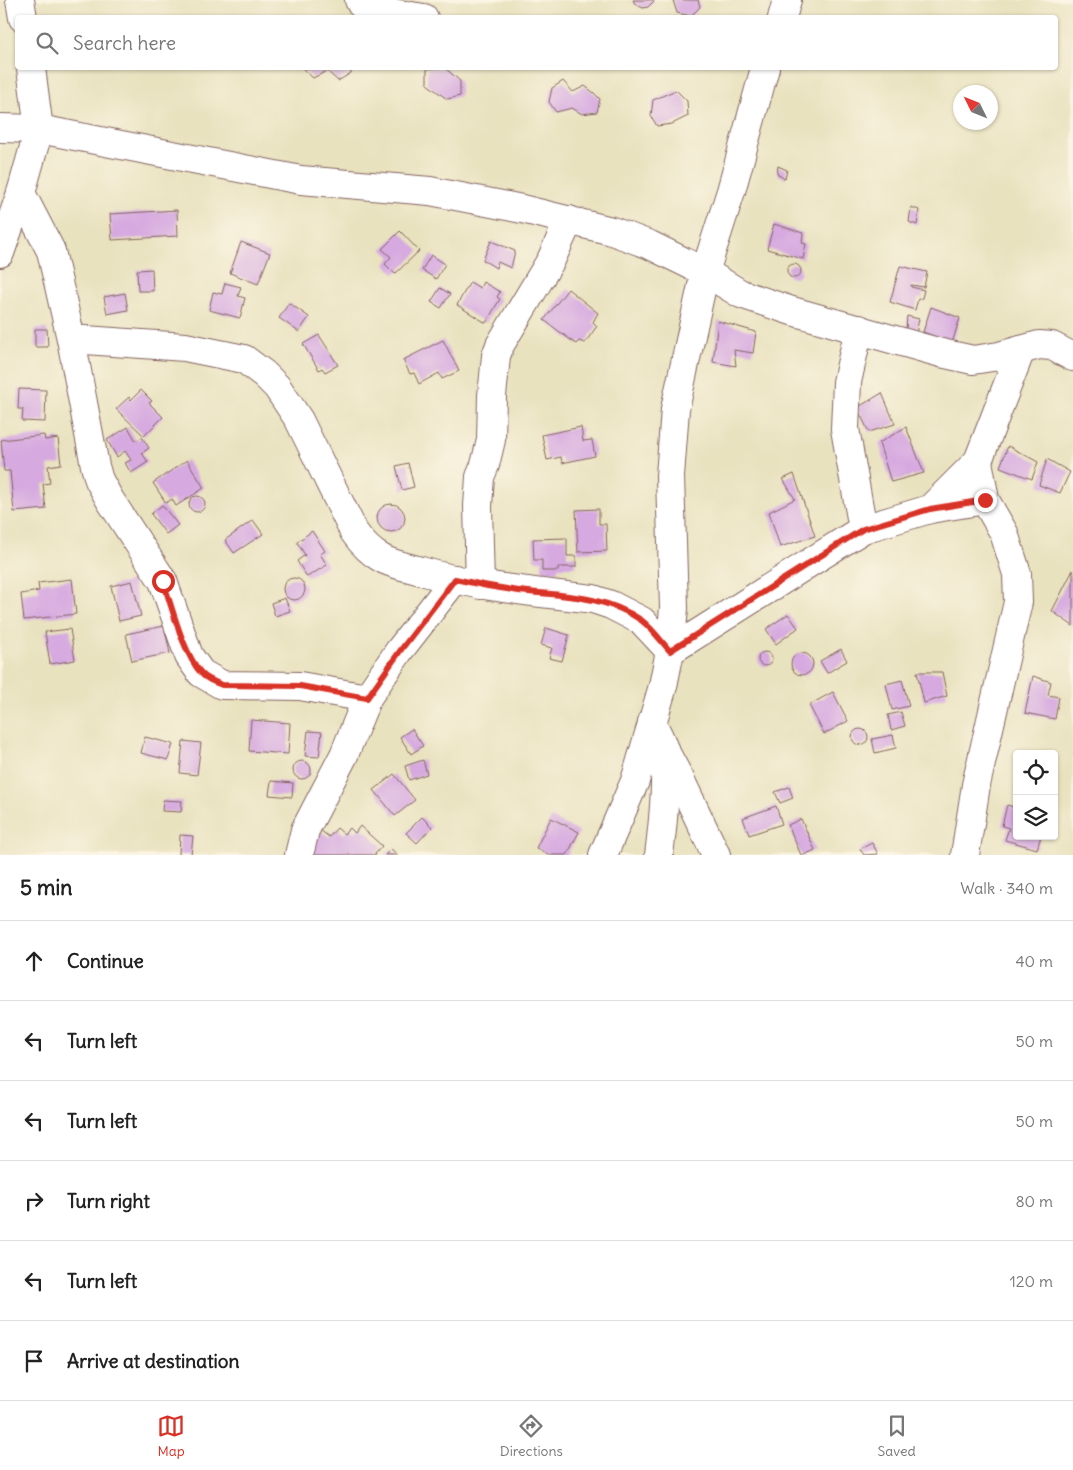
<!DOCTYPE html>
<meta charset="utf-8">
<style>
body{margin:0;font-family:Delius,sans-serif;background:#f2f2f2;color:#222}
.controls{position:absolute;right:15px;bottom:15px;display:grid;overflow:hidden;border-radius:5px;box-shadow:0 1px 4px #0004}
.controls button{width:45px;height:45px;display:grid;place-items:center;padding:0;border:0;border-bottom:1px solid #e0e0e0;background:#fff;color:#222;font:25px sans-serif}
.compass{position:absolute;left:953px;top:85px;width:45px;height:45px;border-radius:50%;background:#fff;box-shadow:0 1px 4px #0004;rotate:313deg}
.stop{position:absolute;width:15px;height:15px;margin:-11px;border:4px solid #d93025;border-radius:50%;background:#fff}
.stop.end{background:#d93025;border-color:#fff;box-shadow:0 1px 5px #0008}
.list{margin:0;padding:0;list-style:none}
h2{display:flex;justify-content:space-between;align-items:center;height:65px;margin:0;padding:0 20px;font-size:21px}
h2 small{font-size:16px;font-weight:400;color:#767676}
.list li{display:grid;grid-template-columns:32px 1fr auto;gap:15px;align-items:center;box-sizing:border-box;height:80px;padding:0 20px;border-top:1px solid #e0e0e0}
.list b{display:block;font-size:19px;white-space:nowrap}
.list em{font-size:16px;font-style:normal;color:#767676}
.icon{flex:none;width:28px;height:28px;fill:none;stroke:currentColor;stroke-width:2;stroke-linecap:round;stroke-linejoin:round}
.map{position:relative;flex:none;width:1073px;height:855px;overflow:hidden}
.search{position:absolute;background:#fff;box-shadow:0 1px 4px #0004;left:15px;right:15px;top:15px;height:55px;display:flex;align-items:center;gap:12px;box-sizing:border-box;padding:0 18px;border-radius:5px;color:#767676;font-size:19px}
.sheet{height:545px;background:#fff}
nav{display:flex;justify-content:space-around;align-items:center;box-sizing:border-box;height:70px;border-top:1px solid #e0e0e0;background:#fff;font-size:14px;color:#767676}
nav a{display:grid;justify-items:center;gap:2px}
nav .on{color:#d93025}
.map>svg:first-child{display:block}
.building{fill:#d6a9e0}
.lines{fill:none;stroke-linecap:round;stroke-linejoin:round}
.minor-casing{stroke:#82635f;stroke-width:30}
.minor{stroke:#fff;stroke-width:28}
.route{stroke:#d93025;stroke-width:6}
</style>
<div class="map">
<svg width="1073" height="855" viewBox="0 0 1073 855">
<rect width="100%" height="100%" fill="#fcf5e5"/>
<filter id="ink" filterUnits="userSpaceOnUse"><feTurbulence type="fractalNoise" baseFrequency=".02" numOctaves="2"/><feDisplacementMap in="SourceGraphic" scale="10" xChannelSelector="R" yChannelSelector="G"/><feConvolveMatrix kernelMatrix="1 2 1 2 8 2 1 2 1" color-interpolation-filters="sRGB"/></filter>
<filter id="wash" filterUnits="userSpaceOnUse"><feTurbulence type="fractalNoise" baseFrequency=".0096" numOctaves="4" result="noise"/><feDisplacementMap in="SourceGraphic" scale="20" xChannelSelector="R" yChannelSelector="G"/><feGaussianBlur stdDeviation="1.12" result="paint"/><feColorMatrix in="noise" values="0 0 0 0 0 0 0 0 0 0 0 0 0 0 0 0 0 1.4 0 .05"/><feComposite in="paint" operator="in"/></filter>
<g filter="url(#wash)">
<rect width="100%" height="100%" fill="#e9e2bf"/>
<g id="blocks">
<g class="building">
<path d="M 633,0 L 655,0 L 648,7 L 643,8 L 635,4 Z"/>
<path d="M 673,0 L 698,0 L 700,7 L 691,16 L 677,13 Z"/>
<path d="M 302,68 L 351,68 L 351,73 L 338,81 L 327,71 L 313,78 Z"/>
<path d="M 435,68 L 445,68 L 460,81 L 460,96 L 447,99 L 427,84 L 427,69 Z"/>
<path d="M 563,81 L 573,92 L 585,86 L 594,93 L 600,99 L 597,112 L 582,114 L 572,108 L 556,112 L 549,102 L 552,88 Z"/>
<path d="M 676,90 L 687,101 L 688,116 L 672,124 L 657,126 L 651,116 L 653,100 Z"/>
<path d="M 778,166 L 787,170 L 785,179 L 777,174 Z"/>
<path d="M 911,207 L 919,210 L 917,225 L 909,222 Z"/>
<path d="M 177,210 L 178,236 L 112,240 L 110,214 Z"/>
<path d="M 774,224 L 803,233 L 802,243 L 806,244 L 803,259 L 767,249 Z"/>
<path d="M 400,231 L 419,251 L 395,274 L 385,264 L 391,257 L 382,249 Z"/>
<path d="M 491,241 L 515,251 L 511,268 L 498,262 L 496,268 L 483,260 Z"/>
<path d="M 241,242 L 270,253 L 258,284 L 230,273 Z"/>
<path d="M 431,255 L 445,264 L 436,279 L 422,270 Z"/>
<circle cx="794" cy="271" r="7"/>
<path d="M 900,266 L 927,272 L 924,287 L 911,285 L 911,287 L 924,290 L 922,298 L 918,299 L 915,310 L 890,302 Z"/>
<path d="M 152,269 L 153,291 L 138,291 L 137,270 Z"/>
<path d="M 470,282 L 480,288 L 483,282 L 500,292 L 497,297 L 500,299 L 486,323 L 457,305 Z"/>
<path d="M 225,283 L 241,287 L 238,296 L 245,298 L 240,318 L 209,310 L 213,292 L 222,294 Z"/>
<path d="M 440,288 L 450,294 L 441,308 L 431,302 Z"/>
<path d="M 568,289 L 598,313 L 593,322 L 597,326 L 585,343 L 579,341 L 576,344 L 544,320 Z"/>
<path d="M 125,293 L 128,310 L 107,314 L 104,297 Z"/>
<path d="M 289,303 L 309,317 L 299,332 L 279,318 Z"/>
<path d="M 931,307 L 960,318 L 952,343 L 923,332 Z"/>
<path d="M 907,316 L 919,319 L 916,334 L 906,330 Z"/>
<path d="M 718,321 L 756,332 L 753,353 L 734,350 L 736,366 L 713,362 Z"/>
<path d="M 35,329 L 47,329 L 48,347 L 35,347 Z"/>
<path d="M 319,335 L 338,365 L 325,372 L 322,368 L 319,370 L 303,344 Z"/>
<path d="M 443,340 L 459,371 L 442,379 L 439,373 L 419,384 L 414,373 L 410,374 L 403,360 Z"/>
<path d="M 19,389 L 46,390 L 45,422 L 22,421 L 23,409 L 18,409 Z"/>
<path d="M 141,390 L 152,401 L 149,403 L 163,417 L 144,436 L 116,409 L 129,397 L 131,400 Z"/>
<path d="M 882,393 L 895,424 L 869,432 L 857,408 Z"/>
<path d="M 128,427 L 136,441 L 142,437 L 149,448 L 142,453 L 148,462 L 131,473 L 125,463 L 131,460 L 125,451 L 117,457 L 107,440 Z"/>
<path d="M 581,427 L 583,441 L 592,440 L 595,456 L 562,463 L 561,457 L 547,460 L 542,435 Z"/>
<path d="M 906,427 L 924,473 L 891,482 L 879,443 Z"/>
<path d="M 44,435 L 45,440 L 58,438 L 61,464 L 48,466 L 50,483 L 43,484 L 46,509 L 14,512 L 10,471 L 4,471 L 1,440 Z"/>
<path d="M 1008,446 L 1038,462 L 1032,479 L 1000,467 Z"/>
<path d="M 1047,459 L 1070,472 L 1060,493 L 1039,485 Z"/>
<path d="M 187,460 L 204,488 L 176,506 L 172,499 L 166,503 L 153,483 Z"/>
<path d="M 408,463 L 414,487 L 402,490 L 396,466 Z"/>
<path d="M 794,474 L 815,536 L 780,547 L 769,512 L 795,499 L 783,479 Z"/>
<circle cx="197" cy="504" r="8"/>
<circle cx="391" cy="518" r="14"/>
<path d="M 162,505 L 178,525 L 166,534 L 151,514 Z"/>
<path d="M 599,509 L 599,524 L 606,524 L 607,551 L 578,552 L 576,510 Z"/>
<path d="M 253,520 L 263,534 L 234,553 L 225,540 Z"/>
<path d="M 312,531 L 325,551 L 320,554 L 327,565 L 307,577 L 297,561 L 305,555 L 297,542 Z"/>
<path d="M 567,538 L 567,556 L 576,556 L 576,567 L 558,567 L 558,571 L 542,571 L 542,560 L 534,560 L 533,539 Z"/>
<path d="M 1073,570 L 1073,626 L 1052,611 Z"/>
<circle cx="294" cy="589" r="11"/>
<path d="M 72,579 L 76,614 L 24,620 L 21,594 L 39,591 L 38,583 Z"/>
<path d="M 132,581 L 141,616 L 119,621 L 111,586 Z"/>
<path d="M 285,598 L 290,611 L 275,616 L 271,603 Z"/>
<path d="M 788,614 L 798,628 L 776,644 L 766,629 Z"/>
<path d="M 164,626 L 170,653 L 132,661 L 126,634 Z"/>
<path d="M 546,628 L 569,635 L 562,661 L 549,658 L 552,648 L 541,645 Z"/>
<path d="M 70,629 L 75,660 L 50,664 L 45,632 Z"/>
<path d="M 841,649 L 847,661 L 827,673 L 820,661 Z"/>
<circle cx="765" cy="659" r="7"/>
<circle cx="802" cy="664" r="11"/>
<path d="M 917,672 L 942,672 L 947,696 L 924,703 Z"/>
<path d="M 1033,676 L 1051,682 L 1048,695 L 1059,697 L 1055,719 L 1025,713 Z"/>
<path d="M 902,680 L 909,706 L 892,710 L 886,684 Z"/>
<path d="M 833,692 L 848,721 L 824,734 L 809,705 Z"/>
<path d="M 901,712 L 905,726 L 891,730 L 888,715 Z"/>
<path d="M 251,720 L 290,723 L 288,754 L 249,751 Z"/>
<path d="M 412,729 L 423,746 L 411,754 L 400,737 Z"/>
<circle cx="860" cy="737" r="8"/>
<path d="M 308,731 L 322,732 L 319,757 L 305,756 Z"/>
<path d="M 893,735 L 896,748 L 875,753 L 872,739 Z"/>
<path d="M 145,737 L 173,744 L 168,760 L 141,753 Z"/>
<path d="M 183,741 L 201,743 L 197,775 L 180,773 Z"/>
<path d="M 423,760 L 427,774 L 409,780 L 405,766 Z"/>
<circle cx="302" cy="770" r="9"/>
<path d="M 394,774 L 415,800 L 395,816 L 374,790 Z"/>
<path d="M 271,781 L 293,783 L 292,797 L 269,795 Z"/>
<path d="M 789,787 L 793,798 L 780,803 L 775,792 Z"/>
<path d="M 163,800 L 182,801 L 181,812 L 162,811 Z"/>
<path d="M 1007,805 L 1017,808 L 1017,836 L 1041,836 L 1037,849 L 1005,840 L 1009,828 L 1002,826 Z"/>
<path d="M 776,806 L 782,824 L 749,835 L 743,818 Z"/>
<path d="M 422,817 L 432,827 L 417,843 L 406,833 Z"/>
<path d="M 551,818 L 579,832 L 567,855 L 550,855 L 536,848 Z"/>
<path d="M 801,819 L 815,850 L 804,855 L 801,855 L 788,825 Z"/>
<path d="M 360,826 L 382,846 L 375,854 L 376,855 L 311,855 L 303,849 L 320,830 L 329,837 L 337,828 L 344,834 L 350,828 L 355,833 Z"/>
<path d="M 180,835 L 193,836 L 191,855 L 179,855 Z"/>
<path d="M 872,843 L 878,854 L 864,855 L 860,849 Z"/>
<path d="M 391,849 L 398,855 L 385,855 Z"/>
</g>
</g>
</g>
<g filter="url(#ink)">
<use href="#blocks" fill-opacity="0" stroke="#82635f" stroke-width="1"/>
<g class="lines">
<defs>
<g id="minor">
<path d="M 20,0 L 23,18"/>
<path d="M 359,0 L 361,4 L 367,9 L 424,18"/>
<path d="M 782,18 L 787,0"/>
<path d="M 0,128 L 39,129 L 301,180 L 430,191 L 522,209 L 612,231 L 650,245 L 705,272 L 741,294 L 792,311 L 941,353 L 973,360 L 999,356 L 1039,345 L 1052,346 L 1073,357"/>
<path d="M 21,193 L 51,251 L 71,339 L 95,466 L 99,480 L 110,500 L 163,581 L 189,656 L 201,673 L 222,685 L 300,686 L 367,698"/>
<path d="M 0,253 L 21,193 L 39,129 L 31,68"/>
<path d="M 859,329 L 847,382 L 845,429 L 863,529"/>
<path d="M 71,339 L 185,347 L 244,359 L 264,374 L 277,387 L 299,420 L 354,532 C 361,542 370,552 381,558 C 393,565 408,567 421,571 C 477,587 535,592 593,599 L 611,605 L 642,621 L 670,651 L 863,529 L 930,509 L 985,500"/>
<path d="M 930,509 L 978,461"/>
<path d="M 480,585 L 478,506 L 480,477 L 485,465 L 491,440 L 492,396 L 496,356 L 500,345 L 551,260 L 569,220"/>
<path d="M 652,722 C 655,730 661,739 663,747 C 668,777 663,824 659,855"/>
<path d="M 665,751 L 680,779 L 716,855"/>
<path d="M 299,855 L 305,830 L 344,755 L 367,698 L 399,651 L 455,579"/>
<path d="M 603,855 L 635,781 L 663,686 L 670,651 L 674,608 L 670,476 L 675,409 L 705,272 L 731,191 L 765,68"/>
<path d="M 965,855 L 976,785 L 1018,602 L 1017,574 L 1004,533 L 985,500 L 978,461 L 1021,350"/>
</g>
</defs>
<use href="#minor" class="minor-casing"/>
<use href="#minor" class="minor"/>
</g>
</g>
<g class="lines" filter="url(#ink)">
<path class="route" d="M 163,581 C 172,607 183,653 201,673 C 206,679 214,682 222,685 L 300,686 L 367,698 L 400,651 L 455,579 C 476,584 497,588 519,591 C 562,596 604,595 641,620 C 652,628 661,641 670,651 L 863,529 L 930,509 L 985,500"/>
</g>
</svg>
<div class="controls">
<button><svg class="icon" aria-label="locate" viewBox="0 0 24 24"><circle cx="12" cy="12" r="6"/><path d="M12 2v4M12 18v4M2 12h4M18 12h4"/></svg></button>
<button><svg class="icon" aria-label="layers" viewBox="0 0 24 24"><path d="M12 4l9 5-9 5-9-5zM3 14l9 5 9-5"/></svg></button>
</div>
<svg class="compass" viewBox="-18 -18 36 36"><path d="M0-13l5 13h-10z" fill="#e53935"/><path d="M0 13l5-13h-10z" fill="#767676"/></svg>
<div class="stop" style="left:163px;top:581px"></div>
<div class="stop end" style="left:985px;top:500px"></div>
<div class="search"><svg class="icon" aria-label="search" viewBox="0 0 24 24"><circle cx="10" cy="10" r="6"/><path d="M15 15l6 6"/></svg>Search here</div>
</div>
<section class="sheet">
<h2>5 min<small>Walk · 340 m</small></h2>
<ul class="list">
<li><svg class="icon" aria-label="ahead" viewBox="0 0 24 24"><path d="M12 20V5M6 11l6-6 6 6"/></svg><div><b>Continue</b></div><em>40 m</em></li>
<li><svg class="icon" aria-label="left" viewBox="0 0 24 24"><path d="M17 20v-9H6M10 6l-5 5 5 5"/></svg><div><b>Turn left</b></div><em>50 m</em></li>
<li><svg class="icon" aria-label="left" viewBox="0 0 24 24"><path d="M17 20v-9H6M10 6l-5 5 5 5"/></svg><div><b>Turn left</b></div><em>50 m</em></li>
<li><svg class="icon" aria-label="right" viewBox="0 0 24 24"><path d="M7 20v-9h11M14 6l5 5-5 5"/></svg><div><b>Turn right</b></div><em>80 m</em></li>
<li><svg class="icon" aria-label="left" viewBox="0 0 24 24"><path d="M17 20v-9H6M10 6l-5 5 5 5"/></svg><div><b>Turn left</b></div><em>120 m</em></li>
<li><svg class="icon" aria-label="arrive" viewBox="0 0 24 24"><path d="M6 21V4h12l-3 4 3 4H6"/></svg><div><b>Arrive at destination</b></div></li>
</ul>
</section>
<nav>
<a class="on"><svg class="icon" aria-label="map" viewBox="0 0 24 24"><path d="M3 6l6-2 6 2 6-2v14l-6 2-6-2-6 2zM9 4v14M15 6v14"/></svg>Map</a>
<a><svg class="icon" aria-label="directions" viewBox="0 0 24 24"><path d="M12 3l9 9-9 9-9-9zM9 14v-3h6M13 9l2 2-2 2"/></svg>Directions</a>
<a><svg class="icon" aria-label="saved" viewBox="0 0 24 24"><path d="M7 4h10v16l-5-4-5 4z"/></svg>Saved</a>
</nav>
